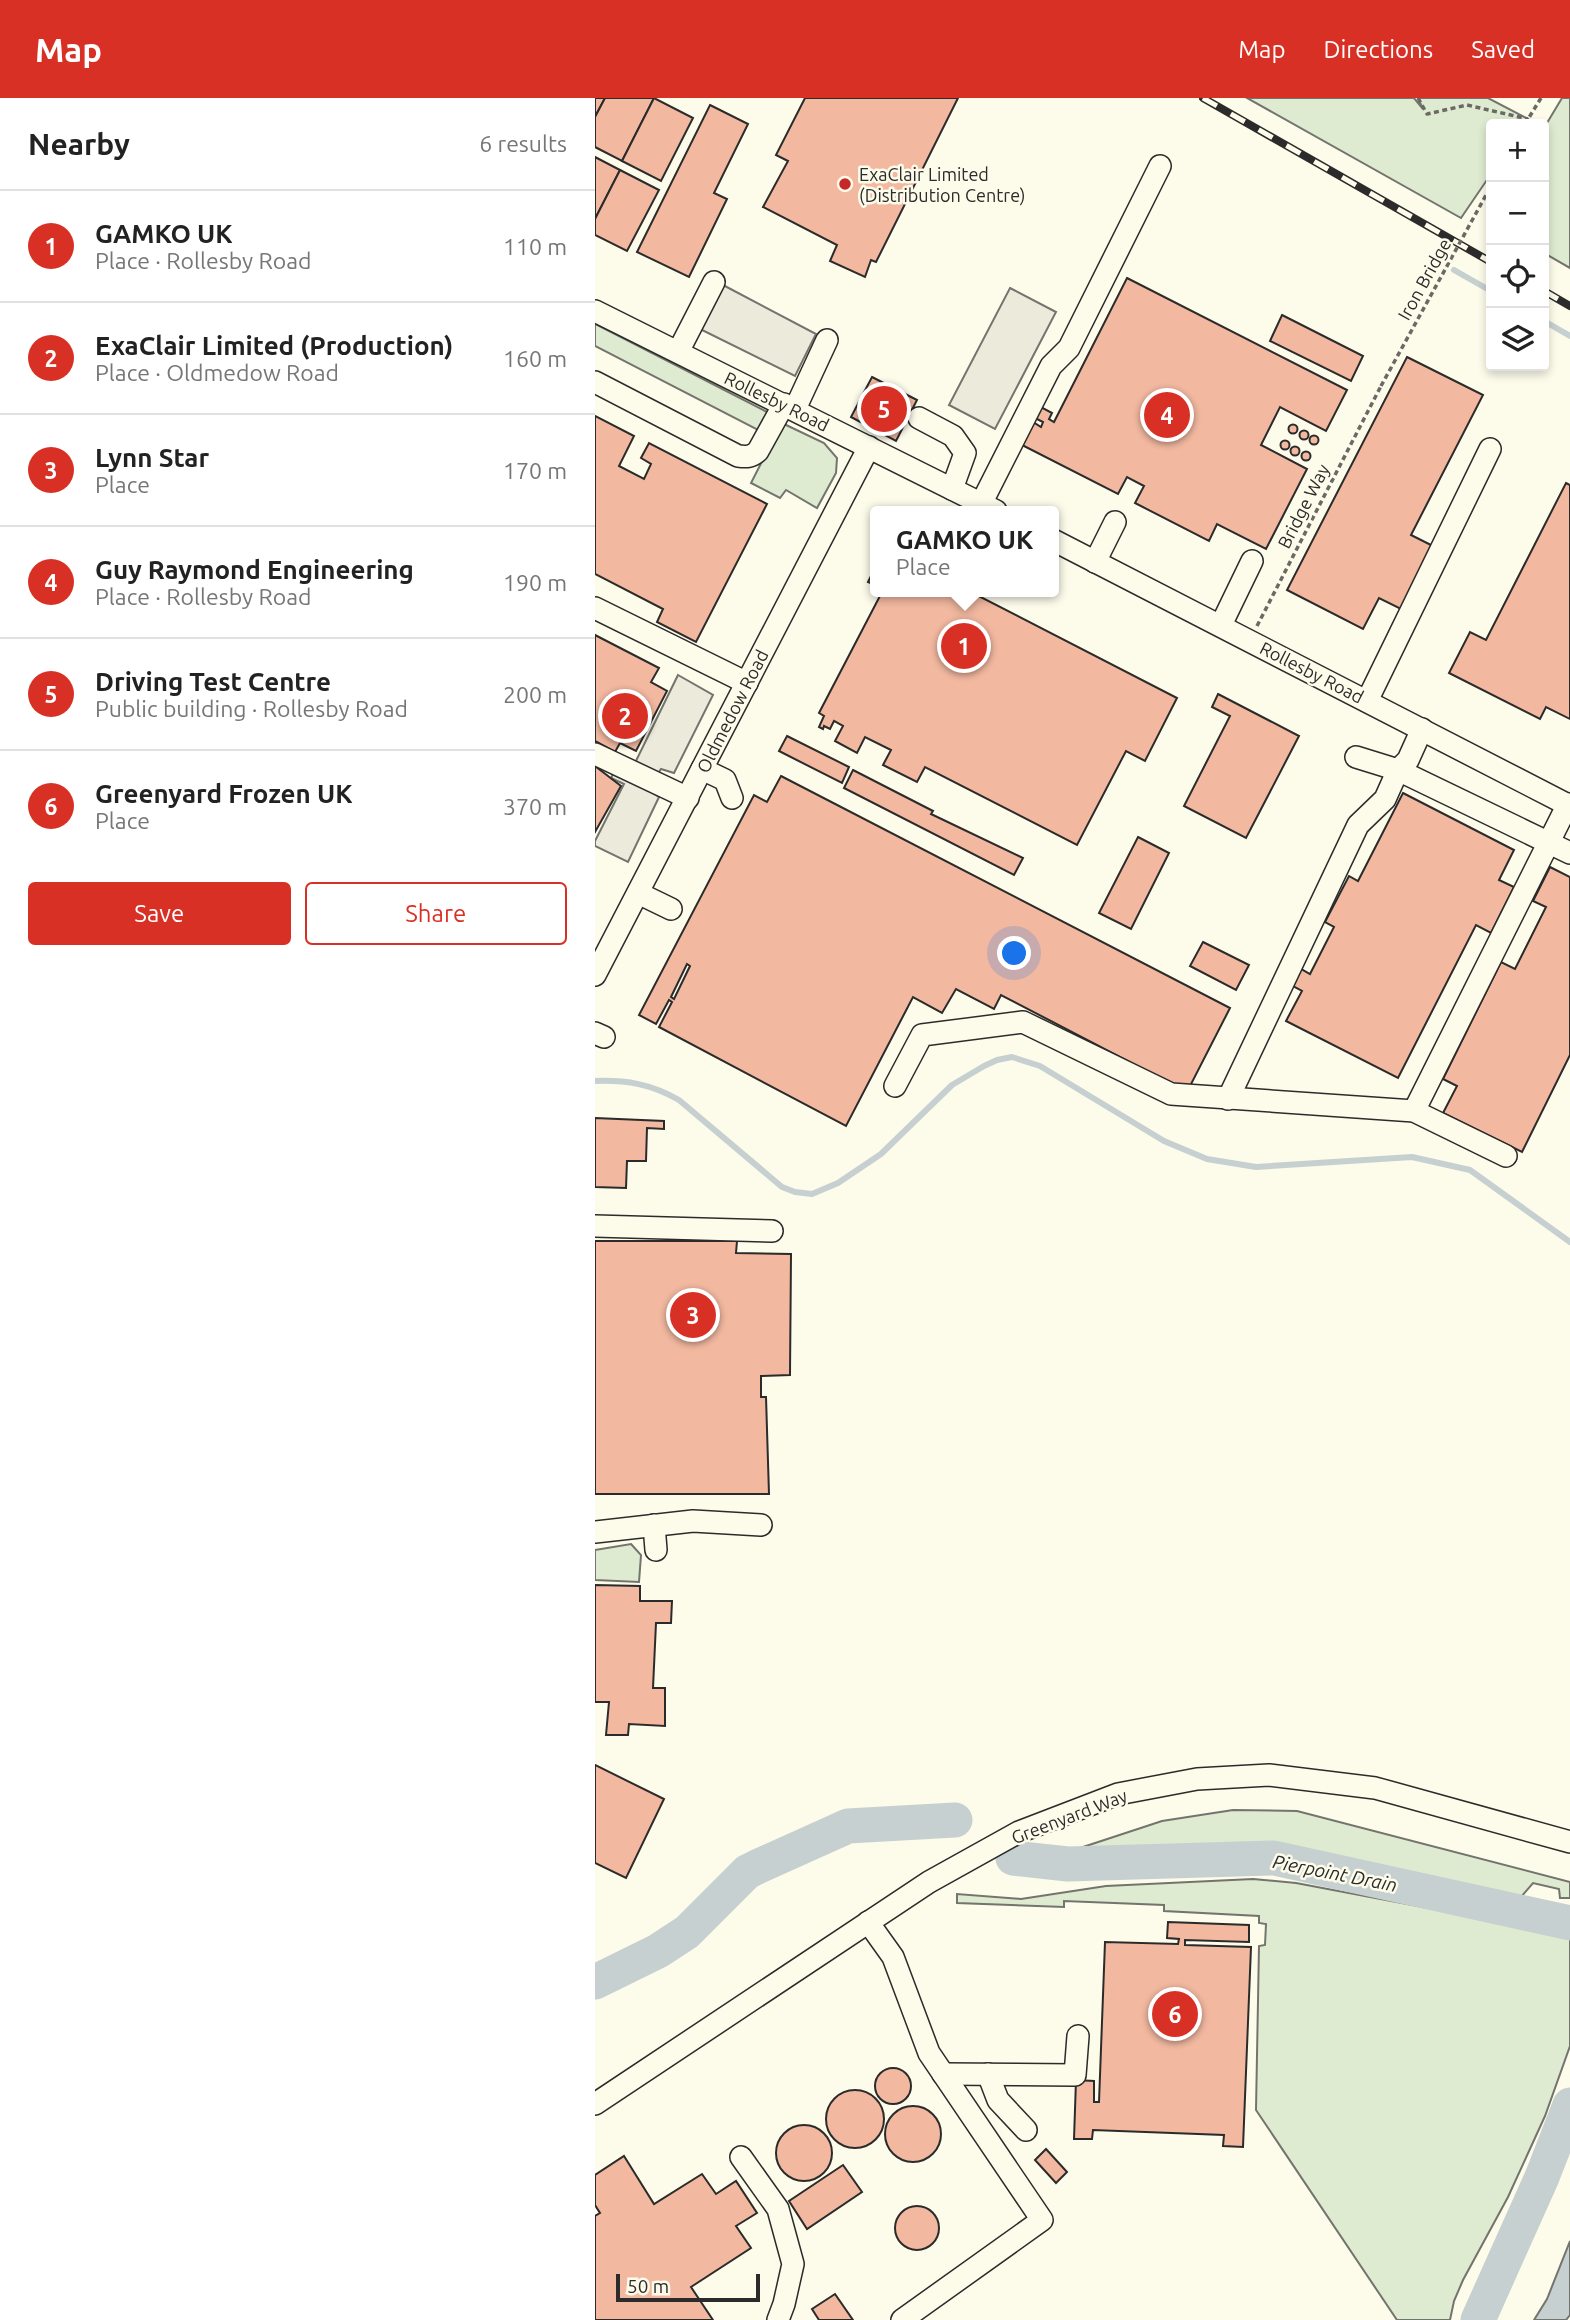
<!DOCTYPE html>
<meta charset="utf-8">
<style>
body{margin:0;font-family:Ubuntu,sans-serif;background:#f6f6f6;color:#222}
.controls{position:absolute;right:21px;top:21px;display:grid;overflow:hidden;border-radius:7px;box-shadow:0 4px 10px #0003}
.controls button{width:63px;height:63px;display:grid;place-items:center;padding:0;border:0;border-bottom:2px solid #e0e0e0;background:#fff;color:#222;font:35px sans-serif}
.scale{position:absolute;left:21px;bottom:18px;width:144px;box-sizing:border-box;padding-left:7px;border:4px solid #2b2b2b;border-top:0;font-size:19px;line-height:24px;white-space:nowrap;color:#2b2b2b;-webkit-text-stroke:5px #fdfbea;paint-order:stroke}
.you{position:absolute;left:420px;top:856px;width:24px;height:24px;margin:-18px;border:5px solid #fff;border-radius:50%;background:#1a73e8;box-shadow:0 0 0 10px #1a73e833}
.badge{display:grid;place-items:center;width:46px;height:46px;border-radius:50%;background:#d93025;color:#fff;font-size:23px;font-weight:700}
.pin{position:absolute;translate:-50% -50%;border:4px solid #fff;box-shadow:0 2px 7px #0006}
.popup{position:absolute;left:275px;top:408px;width:189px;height:91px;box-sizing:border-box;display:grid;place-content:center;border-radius:7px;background:#fff;filter:drop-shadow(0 2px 5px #0005);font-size:23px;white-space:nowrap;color:#767676}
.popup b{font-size:26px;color:#222}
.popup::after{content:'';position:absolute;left:50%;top:100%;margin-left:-14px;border:14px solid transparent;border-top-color:#fff}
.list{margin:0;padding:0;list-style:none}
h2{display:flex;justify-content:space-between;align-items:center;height:91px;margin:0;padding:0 28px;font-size:30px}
h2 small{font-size:23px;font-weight:400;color:#767676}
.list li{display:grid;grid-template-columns:46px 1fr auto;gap:21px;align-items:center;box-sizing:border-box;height:112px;padding:0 28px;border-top:2px solid #e0e0e0}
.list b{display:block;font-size:26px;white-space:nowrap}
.list p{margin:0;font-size:23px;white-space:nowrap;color:#767676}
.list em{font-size:23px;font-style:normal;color:#767676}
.actions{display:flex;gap:14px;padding:21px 28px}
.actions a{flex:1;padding:16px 0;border:2px solid #d93025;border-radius:7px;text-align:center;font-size:24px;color:#d93025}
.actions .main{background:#d93025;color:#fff}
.icon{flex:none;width:38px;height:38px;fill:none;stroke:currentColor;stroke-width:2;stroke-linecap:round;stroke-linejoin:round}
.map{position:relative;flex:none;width:975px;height:2222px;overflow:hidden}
header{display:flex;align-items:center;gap:42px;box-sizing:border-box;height:98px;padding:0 35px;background:#d93025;color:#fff}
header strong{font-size:33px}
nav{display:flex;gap:38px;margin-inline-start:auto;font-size:24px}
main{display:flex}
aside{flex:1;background:#fff}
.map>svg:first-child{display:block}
.green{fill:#deebd1;stroke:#74746e;stroke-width:2}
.parking{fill:#eceadb;stroke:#74746e;stroke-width:2}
.water{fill:#c7d0d0;stroke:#74746e;stroke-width:2}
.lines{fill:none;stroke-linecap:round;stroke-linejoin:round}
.stream{stroke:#c7d0d0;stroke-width:6}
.river{stroke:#c7d0d0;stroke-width:35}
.building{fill:#f2b8a0;stroke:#2b2b2b;stroke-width:2;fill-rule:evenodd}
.minor-casing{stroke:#2b2b2b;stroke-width:24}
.path{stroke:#6a6964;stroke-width:3.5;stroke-dasharray:5 3.5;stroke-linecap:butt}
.minor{stroke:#fdfbea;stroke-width:21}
.rail-casing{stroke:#2b2b2b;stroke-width:8}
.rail{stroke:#fdfbea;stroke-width:5;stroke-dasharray:16;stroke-linecap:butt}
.path-bridge{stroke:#6a6964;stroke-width:3.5;stroke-dasharray:5 3.5;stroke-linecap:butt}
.poi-dot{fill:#c62828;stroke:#fdfbea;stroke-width:2.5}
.labels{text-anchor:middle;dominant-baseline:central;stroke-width:5;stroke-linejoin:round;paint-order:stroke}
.poi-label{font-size:18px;fill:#2b2b2b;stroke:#fdfbea;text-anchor:start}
.street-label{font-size:18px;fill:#2b2b2b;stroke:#fdfbea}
.water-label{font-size:19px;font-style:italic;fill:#2b2b2b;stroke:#fdfbea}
</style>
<header>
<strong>Map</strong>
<nav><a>Map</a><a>Directions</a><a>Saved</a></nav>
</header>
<main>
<aside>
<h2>Nearby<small>6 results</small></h2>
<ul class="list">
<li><span class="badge">1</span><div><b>GAMKO UK</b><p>Place · Rollesby Road</p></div><em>110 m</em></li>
<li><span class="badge">2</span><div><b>ExaClair Limited (Production)</b><p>Place · Oldmedow Road</p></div><em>160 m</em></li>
<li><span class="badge">3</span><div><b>Lynn Star</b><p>Place</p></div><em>170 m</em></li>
<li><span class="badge">4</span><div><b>Guy Raymond Engineering</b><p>Place · Rollesby Road</p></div><em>190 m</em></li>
<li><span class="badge">5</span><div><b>Driving Test Centre</b><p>Public building · Rollesby Road</p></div><em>200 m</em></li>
<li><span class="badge">6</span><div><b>Greenyard Frozen UK</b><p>Place</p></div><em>370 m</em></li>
</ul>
<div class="actions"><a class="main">Save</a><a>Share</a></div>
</aside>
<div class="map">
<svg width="975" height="2222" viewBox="0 0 975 2222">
<rect width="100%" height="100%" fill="#fdfbea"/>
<g class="green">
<path d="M 652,0 L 819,0 L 828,11 L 823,0 L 893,0 L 933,21 L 930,26 L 896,26 L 896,76 L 866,120 Z"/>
<path d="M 967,0 L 975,0 L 975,170 L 949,155 L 949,30 Z"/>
<path d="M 0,226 L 172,314 L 163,332 L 0,248 Z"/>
<path d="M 189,326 L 229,345 L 242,360 L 241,375 L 222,410 L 191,392 L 185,400 L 156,385 L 185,328 Z"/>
<path d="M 36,1446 L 46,1457 L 44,1484 L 0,1482 L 0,1452 Z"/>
<path d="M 638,1712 L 702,1713 L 975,1784 L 975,1800 L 965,1800 L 964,1791 L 938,1785 L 926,1799 L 849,1786 L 766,1764 L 719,1755 L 645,1747 L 486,1755 L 485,1750 L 567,1723 Z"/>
<path d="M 658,1781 L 701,1785 L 949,1832 L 975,1840 L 975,1948 L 950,2018 L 913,2099 L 868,2182 L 859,2203 L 855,2222 L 802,2222 L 661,2012 L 664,1848 L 670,1847 L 671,1826 L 664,1825 L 664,1818 L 569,1813 L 569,1807 L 469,1803 L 469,1809 L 362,1805 L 362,1796 L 426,1801 L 511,1788 Z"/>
</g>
<g class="parking">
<path d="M 128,187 L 221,236 L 200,278 L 105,231 Z"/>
<path d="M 415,190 L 461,214 L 400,331 L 354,307 Z"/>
<path d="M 83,577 L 118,597 L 79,675 L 66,671 L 57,684 L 53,692 L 64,699 L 33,764 L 0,748 L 0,743 L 29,686 L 16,680 L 25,662 L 39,667 Z"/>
</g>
<path class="water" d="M 975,2143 L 975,2217 L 971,2222 L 939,2222 L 952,2201 Z"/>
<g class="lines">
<g class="stream">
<path d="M 859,172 L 896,193"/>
<path d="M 949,223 L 975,238"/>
<path d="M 0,983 C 32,982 56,986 84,1002 L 187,1089 L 200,1094 L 217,1096 L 243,1085 L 286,1056 L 357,987 L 389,968 L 402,962 L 417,959 L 445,968 L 569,1043 L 612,1061 L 661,1069 L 817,1059 L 875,1072 L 975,1144"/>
</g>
<g class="river">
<path d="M 418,1760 L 473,1766 L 679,1760 L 975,1825"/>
<path d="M 0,1884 L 63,1853 L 92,1834 L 152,1774 L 164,1768 L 253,1728 L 360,1722"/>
<path d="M 883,2222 L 947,2079 L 975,2007"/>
</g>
</g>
<g class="building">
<path d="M 0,0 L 10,0 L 0,19 Z"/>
<path d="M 10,0 L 59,0 L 27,63 L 0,49 L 0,19 Z"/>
<path d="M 59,0 L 98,20 L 66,83 L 27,63 Z"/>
<path d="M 210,0 L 363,0 L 281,164 L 276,162 L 270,179 L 235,163 L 242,147 L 168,109 L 193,63 L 181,57 Z"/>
<path d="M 115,7 L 153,26 L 119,95 L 132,101 L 94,179 L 42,154 Z"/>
<path d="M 0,59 L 25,72 L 0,121 Z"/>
<path d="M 25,72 L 64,92 L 32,153 L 0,137 L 0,121 Z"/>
<path d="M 532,180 L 752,292 L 731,333 L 685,309 L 666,347 L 712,371 L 671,451 L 622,426 L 614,443 L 540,405 L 549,388 L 532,379 L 523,396 L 427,347 L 438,324 L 446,329 L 448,324 L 440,320 L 446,309 L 457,315 L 454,321 L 459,324 Z"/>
<path d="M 687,217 L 768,258 L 756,283 L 675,243 Z"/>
<path d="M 812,259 L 888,297 L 816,437 L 840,449 L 808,512 L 784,500 L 768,531 L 692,492 Z"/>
<path d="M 277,279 L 322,302 L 301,343 L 256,319 Z"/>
<path d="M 0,318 L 39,338 L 24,368 L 49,381 L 56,366 L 46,360 L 54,345 L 172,406 L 101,544 L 62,524 L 68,511 L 0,476 Z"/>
<circle cx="698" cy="331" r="4.5"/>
<circle cx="709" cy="337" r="4.5"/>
<circle cx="719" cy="342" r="4.5"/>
<circle cx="690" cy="347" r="4.5"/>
<circle cx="700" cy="353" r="4.5"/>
<circle cx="711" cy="358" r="4.5"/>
<path d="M 971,385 L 975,387 L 975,621 L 951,609 L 945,621 L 854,575 L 875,534 L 891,542 Z"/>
<path d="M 280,470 L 280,487 L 273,484 Z"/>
<path d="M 287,494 L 376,494 L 582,600 L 550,663 L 531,653 L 482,747 L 330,669 L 322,684 L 288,667 L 296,652 L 270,639 L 262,655 L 240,643 L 248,628 L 239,623 L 235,631 L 229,628 L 228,631 L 224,629 L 229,618 L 224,615 Z"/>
<path d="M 0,537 L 64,570 L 56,584 L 72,593 L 41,653 L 25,645 L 20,654 L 0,643 Z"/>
<path d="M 623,596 L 704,638 L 651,740 L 589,708 L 635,618 L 617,609 Z"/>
<path d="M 192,638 L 254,669 L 247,685 L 184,653 Z"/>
<path d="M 0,668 L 26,688 L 0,734 Z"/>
<path d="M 258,672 L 338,713 L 336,716 L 428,760 L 419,777 L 249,690 Z"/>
<path d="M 186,678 L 635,910 L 592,994 L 406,897 L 399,911 L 361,891 L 347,915 L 318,899 L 251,1028 L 64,929 L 77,904 L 74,902 L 61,926 L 44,917 L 159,697 L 172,704 ZM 92,866 L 95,868 L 79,901 L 76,899 Z"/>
<path d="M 808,695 L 919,752 L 904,782 L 919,789 L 896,835 L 881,827 L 803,980 L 691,923 L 707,893 L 698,888 L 706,871 L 715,876 L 739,829 L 730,824 L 754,778 L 763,783 Z"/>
<path d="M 543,739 L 574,755 L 536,831 L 504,815 Z"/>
<path d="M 955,769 L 975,779 L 975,957 L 927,1054 L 848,1015 L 862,988 L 848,981 L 906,864 L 920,871 L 951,809 L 938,803 Z"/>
<path d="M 608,844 L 654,867 L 641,892 L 595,868 Z"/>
<path d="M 0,1020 L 69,1023 L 69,1031 L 52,1030 L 51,1063 L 32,1063 L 31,1090 L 0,1089 Z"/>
<path d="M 0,1143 L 142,1143 L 141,1155 L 196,1156 L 195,1277 L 166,1278 L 166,1299 L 171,1299 L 174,1396 L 0,1396 Z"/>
<path d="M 0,1487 L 45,1488 L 45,1503 L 77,1503 L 76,1525 L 61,1525 L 58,1590 L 70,1590 L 70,1628 L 34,1626 L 33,1637 L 11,1637 L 14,1604 L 0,1604 Z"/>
<path d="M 0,1667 L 69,1701 L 31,1780 L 0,1765 Z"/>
<path d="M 573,1824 L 654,1827 L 654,1844 L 590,1842 L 590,1847 L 656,1849 L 648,2049 L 628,2048 L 629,2037 L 498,2032 L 497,2041 L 479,2041 L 481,1982 L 499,1983 L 499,2004 L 504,2004 L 510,1844 L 583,1846 L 584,1841 L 572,1840 Z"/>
<circle cx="298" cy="1988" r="18"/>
<circle cx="260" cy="2021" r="29"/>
<circle cx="318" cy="2036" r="28"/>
<circle cx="209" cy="2055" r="28"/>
<path d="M 451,2051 L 472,2074 L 461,2085 L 440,2062 Z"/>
<path d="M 29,2058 L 59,2106 L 107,2076 L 121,2096 L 141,2083 L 162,2115 L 141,2128 L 156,2150 L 96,2189 L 118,2222 L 0,2222 L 0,2118 L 5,2115 L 0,2107 L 0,2077 Z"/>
<path d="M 248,2067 L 267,2094 L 212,2131 L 194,2103 Z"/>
<circle cx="322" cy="2130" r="22"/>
<path d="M 240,2196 L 258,2222 L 224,2222 L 217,2211 Z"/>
</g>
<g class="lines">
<defs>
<g id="minor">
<path d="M 0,213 L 401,413"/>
<path d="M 83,254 L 119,184"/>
<path d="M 0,284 L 143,358 C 152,359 157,359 163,353 L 189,306"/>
<path d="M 200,311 L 232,242"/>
<path d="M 324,320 L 358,338 L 370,355 L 357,391"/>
<path d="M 386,406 L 456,268 L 474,250 L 565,68"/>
<path d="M 458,442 L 975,708"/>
<path d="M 500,464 L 520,424"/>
<path d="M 0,510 L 152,585"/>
<path d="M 626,527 L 657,463"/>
<path d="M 772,603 L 895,351"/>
<path d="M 0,656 L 93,700"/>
<path d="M 761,659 L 803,672 L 813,662 L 827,631"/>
<path d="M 107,671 L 130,682 L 137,700"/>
<path d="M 43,795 L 76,811"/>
<path d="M 0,877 L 274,349"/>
<path d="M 0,935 L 9,939"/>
<path d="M 300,988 L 327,937 L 428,924 L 576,996 L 819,1013 L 911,1058"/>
<path d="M 633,1001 L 763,727 L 790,701 L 803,672 L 975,755"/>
<path d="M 819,1013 L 973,706"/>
<path d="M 0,1128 L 177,1133"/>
<path d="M 59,1427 L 61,1452"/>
<path d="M 0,1434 L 98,1423 L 166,1427"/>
<path d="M 273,1824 L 298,1859 L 334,1955 L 447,2122 L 307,2222"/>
<path d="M 348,1976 L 480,1977 L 483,1938"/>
<path d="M 393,1976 L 403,2002 L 431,2032"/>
<path d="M 0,2006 L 334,1784 L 424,1734 L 523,1696 L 602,1681 L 674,1677 L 780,1690 L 975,1744"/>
<path d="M 146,2059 L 183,2111 L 198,2166 L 189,2206 L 183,2222"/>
</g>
</defs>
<use href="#minor" class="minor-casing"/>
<g class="path">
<path d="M 823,0 L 832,16 L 872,7 L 933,21"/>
<path d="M 930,26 L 946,0"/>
<path d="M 662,528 L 786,288"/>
</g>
<use href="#minor" class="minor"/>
<defs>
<g id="rail">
<path d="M 608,0 L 896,164"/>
<path d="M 949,193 L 975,208"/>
</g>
</defs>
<use href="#rail" class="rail-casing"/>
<use href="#rail" class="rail"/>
<path class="path-bridge" d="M 786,288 L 896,88"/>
</g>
<circle class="poi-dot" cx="250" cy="86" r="7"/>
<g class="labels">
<g class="poi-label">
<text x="264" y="76">ExaClair Limited<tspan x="264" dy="21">(Distribution Centre)</tspan></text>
</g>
<g class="street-label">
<text transform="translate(829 181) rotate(-61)">Iron Bridge</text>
<text transform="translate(182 303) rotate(26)">Rollesby Road</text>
<text transform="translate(708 408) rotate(-63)">Bridge Way</text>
<text transform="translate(717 574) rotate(27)">Rollesby Road</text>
<text transform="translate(137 613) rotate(-63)">Oldmedow Road</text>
<text transform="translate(474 1718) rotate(-21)">Greenyard Way</text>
</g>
<g class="water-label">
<text transform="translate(740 1775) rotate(11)">Pierpoint Drain</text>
</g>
</g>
</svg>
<div class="controls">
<button>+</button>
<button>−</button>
<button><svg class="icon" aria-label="locate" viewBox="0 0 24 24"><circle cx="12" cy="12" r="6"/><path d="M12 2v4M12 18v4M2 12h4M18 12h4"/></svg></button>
<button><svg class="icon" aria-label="layers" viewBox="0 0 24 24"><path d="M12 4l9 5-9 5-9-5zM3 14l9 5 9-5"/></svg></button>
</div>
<div class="scale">50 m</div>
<div class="you"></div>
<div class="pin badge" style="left:369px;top:548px">1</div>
<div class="popup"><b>GAMKO UK</b>Place</div>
<div class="pin badge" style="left:30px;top:618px">2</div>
<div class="pin badge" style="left:98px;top:1217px">3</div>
<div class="pin badge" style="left:572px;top:317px">4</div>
<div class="pin badge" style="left:289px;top:311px">5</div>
<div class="pin badge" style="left:580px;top:1916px">6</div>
</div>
</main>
